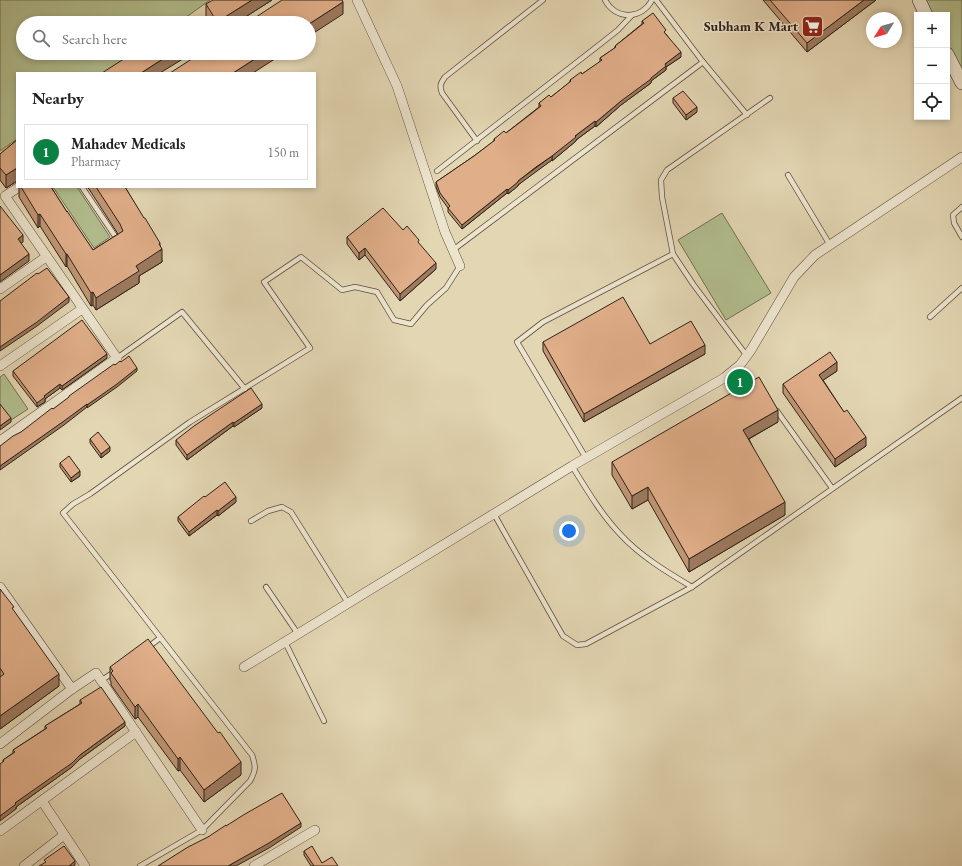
<!DOCTYPE html>
<meta charset="utf-8">
<style>
body{margin:0;font-family:"EB Garamond",serif;background:#f2f2f2;color:#222}
.controls{position:absolute;right:12px;top:12px;display:grid;overflow:hidden;border-radius:0px;box-shadow:0 2px 6px #0003}
.controls button{width:36px;height:36px;display:grid;place-items:center;padding:0;border:0;border-bottom:1px solid #e0e0e0;background:#fff;color:#222;font:20px sans-serif}
.compass{position:absolute;left:866px;top:12px;width:36px;height:36px;border-radius:50%;background:#fff;box-shadow:0 2px 6px #0003;rotate:233deg}
.you{position:absolute;left:569px;top:531px;width:14px;height:14px;margin:-10px;border:3px solid #fff;border-radius:50%;background:#1a73e8;box-shadow:0 0 0 6px #1a73e833}
.badge{display:grid;place-items:center;width:26px;height:26px;border-radius:50%;background:#0b8043;color:#fff;font-size:13px;font-weight:700}
.pin{position:absolute;translate:-50% -50%;border:2px solid #fff;box-shadow:0 1px 4px #0006}
.list{margin:0;padding:0;list-style:none}
h2{display:flex;justify-content:space-between;align-items:center;height:52px;margin:0;padding:0 16px;font-size:17px}
h2 small{font-size:13px;font-weight:400;color:#767676}
.list li{display:grid;grid-template-columns:26px 1fr auto;gap:12px;align-items:center;box-sizing:border-box;height:56px;margin:0 8px 8px;padding:0 8px;border:1px solid #e0e0e0;border-radius:0px}
.list b{display:block;font-size:15px;white-space:nowrap}
.list p{margin:0;font-size:13px;white-space:nowrap;color:#767676}
.list em{font-size:13px;font-style:normal;color:#767676}
.icon{flex:none;width:22px;height:22px;fill:none;stroke:currentColor;stroke-width:2;stroke-linecap:round;stroke-linejoin:round}
.map{position:relative;flex:none;width:962px;height:866px;overflow:hidden}
.search{position:absolute;background:#fff;box-shadow:0 2px 6px #0003;left:16px;top:16px;width:300px;height:44px;display:flex;align-items:center;gap:10px;box-sizing:border-box;padding:0 14px;border-radius:22px;color:#767676;font-size:15px}
.panel{position:absolute;background:#fff;box-shadow:0 2px 6px #0003;left:16px;top:72px;width:300px;height:116px;border-radius:0px}
.map>svg:first-child{display:block}
.green{fill:#b2be8e;stroke:#707052}
.lines{fill:none;stroke-linecap:round;stroke-linejoin:round}
.lane-casing{stroke:#5b4f3e;stroke-width:6}
.street-casing{stroke:#5b4f3e;stroke-width:10}
.secondary-casing{stroke:#2e2217;stroke-width:14}
.lane{stroke:#ede4ce;stroke-width:4.5}
.street{stroke:#ede4ce;stroke-width:9}
.secondary{stroke:#ede4ce;stroke-width:13}
.wall{fill:#c19676;stroke:#2e2217}
.shaded-wall{fill:#9d7a60;stroke:#2e2217}
.building{fill:#e0ae89;stroke:#2e2217}
.labels{text-anchor:middle;dominant-baseline:central;stroke-width:3;stroke-linejoin:round;paint-order:stroke}
.poi-label{font-size:14px;font-weight:bold;fill:#2e2217;stroke:#ede4ce;text-anchor:end}
</style>
<div class="map">
<svg width="962" height="866" viewBox="0 0 962 866">
<rect width="100%" height="100%" fill="#e3d6b3"/>
<filter id="stains"><feTurbulence type="fractalNoise" baseFrequency=".005" numOctaves="4"/><feColorMatrix values="0 0 0 0 .2 0 0 0 0 .09 0 0 0 0 .02 0 0 0 .5 -.17"/></filter>
<radialGradient id="worn" r=".72"><stop offset=".6" stop-color="#630" stop-opacity="0"/><stop offset="1" stop-color="#630" stop-opacity=".3"/></radialGradient>
<g class="green">
<path d="M 0,0 L 210,0 L 178,23 L 23,23 L 23,53 L 137,53 L 109,73 L 17,73 L 17,139 L 0,151 Z"/>
<path d="M 919,0 L 962,0 L 962,74 L 947,54 L 947,15 L 926,15 Z"/>
<path d="M 53,187 L 77,187 L 110,237 L 94,248 Z"/>
<path d="M 722,213 L 771,293 L 726,320 L 678,240 Z"/>
<path d="M 4,374 L 28,409 L 8,422 L 0,411 L 0,377 Z"/>
</g>
<g class="lines">
<defs>
<g id="lane">
<path d="M 605,0 C 615,20 642,20 652,0"/>
<path d="M 656,0 L 703,62 L 747,115"/>
<path d="M 477,141 L 442,93 C 439,85 441,83 445,77 L 543,0"/>
<path d="M 437,171 L 599,45 L 618,30 L 632,15"/>
<path d="M 788,175 L 830,245"/>
<path d="M 82,187 L 117,239 L 114,241"/>
<path d="M 962,207 L 953,215 L 954,223 L 962,237"/>
<path d="M 453,250 L 703,62"/>
<path d="M 930,317 L 962,288"/>
<path d="M 747,356 L 693,284 L 673,254 L 662,197 L 661,180 L 667,170 L 770,98"/>
<path d="M 117,358 L 182,312 L 245,389"/>
<path d="M 777,411 L 832,488"/>
<path d="M 586,458 L 517,342 L 543,322 L 673,254"/>
<path d="M 572,466 C 587,490 601,514 620,534 C 640,556 667,572 692,587"/>
<path d="M 494,514 L 563,636 L 577,645 L 586,644 L 692,587 L 962,398"/>
<path d="M 251,521 L 268,511 L 282,507 L 291,512 L 348,603"/>
<path d="M 266,587 L 298,634"/>
<path d="M 285,642 L 324,721"/>
<path d="M 147,648 L 160,638"/>
<path d="M 102,680 L 114,672"/>
<path d="M 140,866 L 202,830 L 250,781 C 256,770 256,767 252,755 L 63,513 L 73,504 L 90,494 L 190,422 L 310,348 L 264,282 L 301,257 L 342,290 L 355,287 L 377,292 L 394,320 L 411,324 L 427,305 L 446,288 L 460,266"/>
</g>
<g id="street">
<path d="M 357,0 L 397,86 L 445,232 L 460,266"/>
<path d="M 0,289 L 46,257"/>
<path d="M 0,366 L 82,309"/>
<path d="M 0,441 L 117,358 L 5,196 L 19,187"/>
<path d="M 0,587 L 72,689"/>
<path d="M 244,667 L 572,466 L 724,378 L 740,365 L 751,350 L 794,277 L 815,255 L 962,157"/>
<path d="M 0,744 L 72,689 L 96,673 L 202,830"/>
<path d="M 42,801 L 85,866"/>
<path d="M 0,831 L 136,732"/>
<path d="M 24,866 L 64,835"/>
<path d="M 254,866 L 315,830"/>
</g>
<g id="secondary">
<path d="M 919,0 L 926,15"/>
<path d="M 947,54 L 962,83"/>
</g>
</defs>
<use href="#lane" class="lane-casing"/>
<use href="#street" class="street-casing"/>
<use href="#secondary" class="secondary-casing"/>
<use href="#lane" class="lane"/>
<use href="#street" class="street"/>
<use href="#secondary" class="secondary"/>
</g>
<g class="wall">
<path d="M 272,0 L 236,23 L 210,23 L 206,17 L 206,4 Z"/>
<path d="M 763,0 L 876,0 L 807,52 Z"/>
<path d="M 642,21 L 666,34 L 681,57 L 666,67 L 666,70 L 651,81 L 651,83 L 621,105 L 596,127 L 595,126 L 576,140 L 576,141 L 552,161 L 552,160 L 536,171 L 518,185 L 518,186 L 508,194 L 507,193 L 462,229 L 448,212 L 448,208 L 440,197 L 436,187 L 436,182 L 474,156 L 494,141 L 494,139 L 506,133 L 539,107 L 539,103 L 551,97 L 570,82 L 570,80 L 582,74 L 600,62 L 600,58 L 615,48 L 615,46 L 642,24 Z"/>
<path d="M 673,98 L 697,112 L 686,120 L 673,103 Z"/>
<path d="M 17,140 L 17,181 L 6,188 L 0,180 L 0,154 Z"/>
<path d="M 19,187 L 51,187 L 67,212 L 93,250 L 118,234 L 89,189 L 87,187 L 125,187 L 160,246 L 162,262 L 139,276 L 139,283 L 96,310 L 93,305 L 91,306 L 67,266 L 66,267 L 40,226 L 38,228 L 19,197 Z"/>
<path d="M 403,230 L 419,244 L 436,269 L 400,301 L 365,255 L 359,260 L 347,244 L 347,237 Z"/>
<path d="M 543,342 L 650,344 L 705,354 L 584,422 L 543,351 Z"/>
<path d="M 107,358 L 62,390 L 60,388 L 45,399 L 45,402 L 37,407 L 13,376 L 13,371 Z"/>
<path d="M 837,371 L 823,380 L 866,446 L 835,467 L 783,393 L 783,384 Z"/>
<path d="M 262,408 L 234,427 L 233,426 L 187,460 L 176,445 L 176,440 Z"/>
<path d="M 778,422 L 749,439 L 785,515 L 689,572 L 648,500 L 632,509 L 612,475 L 612,462 Z"/>
<path d="M 90,439 L 110,451 L 101,458 L 90,443 Z"/>
<path d="M 60,463 L 80,476 L 71,482 L 60,467 Z"/>
<path d="M 205,497 L 236,502 L 218,516 L 217,515 L 189,536 L 178,521 L 178,517 Z"/>
<path d="M 0,589 L 59,686 L 0,729 Z"/>
<path d="M 110,667 L 241,775 L 204,802 L 180,770 L 178,771 L 138,717 L 135,719 L 111,685 L 111,682 L 110,680 Z"/>
<path d="M 80,700 L 125,726 L 80,759 L 72,767 L 16,807 L 16,809 L 3,762 L 3,760 L 13,753 L 13,750 L 45,729 L 45,726 L 80,704 Z"/>
<path d="M 304,851 L 322,863 L 338,866 L 311,866 L 304,855 Z"/>
</g>
<g class="shaded-wall">
<path d="M 252,0 L 272,0 L 236,23 L 217,23 L 217,22 Z"/>
<path d="M 864,0 L 876,0 L 807,52 L 807,43 Z"/>
<path d="M 343,2 L 343,14 L 309,36 L 309,24 Z"/>
<path d="M 681,52 L 681,57 L 666,67 L 666,70 L 651,81 L 651,83 L 621,105 L 596,127 L 596,122 L 665,64 Z"/>
<path d="M 172,53 L 186,53 L 186,57 L 160,73 L 141,73 Z"/>
<path d="M 264,53 L 284,53 L 253,73 L 233,73 Z"/>
<path d="M 697,107 L 697,112 L 686,120 L 686,115 Z"/>
<path d="M 595,121 L 595,126 L 576,140 L 576,141 L 552,161 L 552,156 L 575,136 Z"/>
<path d="M 552,156 L 552,160 L 518,185 L 518,186 L 508,194 L 508,190 L 518,181 Z"/>
<path d="M 17,168 L 17,181 L 6,188 L 6,175 Z"/>
<path d="M 507,189 L 507,193 L 462,229 L 462,225 Z"/>
<path d="M 40,214 L 40,226 L 38,228 L 38,215 Z"/>
<path d="M 23,235 L 23,242 L 18,246 L 18,239 Z"/>
<path d="M 160,243 L 160,251 L 162,249 L 162,262 L 139,276 L 139,283 L 96,310 L 96,298 L 136,266 Z"/>
<path d="M 365,248 L 365,255 L 359,260 L 359,253 Z"/>
<path d="M 29,254 L 29,261 L 0,282 L 0,275 Z"/>
<path d="M 66,254 L 67,254 L 67,266 L 66,267 Z"/>
<path d="M 436,263 L 436,269 L 400,301 L 400,294 Z"/>
<path d="M 93,292 L 93,305 L 91,306 L 91,293 Z"/>
<path d="M 69,297 L 69,302 L 37,326 L 0,351 L 0,347 Z"/>
<path d="M 705,345 L 705,354 L 584,422 L 584,414 Z"/>
<path d="M 107,354 L 107,358 L 62,390 L 62,386 Z"/>
<path d="M 837,362 L 837,371 L 819,383 L 819,375 Z"/>
<path d="M 137,368 L 137,371 L 117,387 L 87,408 L 87,405 Z"/>
<path d="M 60,384 L 60,388 L 45,399 L 45,402 L 37,407 L 37,403 L 44,396 Z"/>
<path d="M 87,404 L 87,407 L 64,425 L 0,470 L 0,466 Z"/>
<path d="M 262,404 L 262,408 L 234,427 L 234,423 Z"/>
<path d="M 778,410 L 778,422 L 743,442 L 743,430 Z"/>
<path d="M 11,418 L 11,422 L 0,430 L 0,426 Z"/>
<path d="M 233,422 L 233,426 L 187,460 L 187,455 Z"/>
<path d="M 866,437 L 866,446 L 835,467 L 835,459 Z"/>
<path d="M 110,447 L 110,451 L 101,458 L 101,454 Z"/>
<path d="M 80,471 L 80,476 L 71,482 L 71,478 Z"/>
<path d="M 648,487 L 648,500 L 632,509 L 632,496 Z"/>
<path d="M 236,497 L 236,502 L 218,516 L 218,511 Z"/>
<path d="M 785,502 L 785,515 L 689,572 L 689,559 Z"/>
<path d="M 217,510 L 217,515 L 189,536 L 189,532 Z"/>
<path d="M 59,674 L 59,686 L 0,729 L 0,716 Z"/>
<path d="M 138,704 L 138,717 L 135,719 L 135,707 Z"/>
<path d="M 125,722 L 125,726 L 80,759 L 72,767 L 16,807 L 16,809 L 0,821 L 0,816 L 15,803 Z"/>
<path d="M 180,757 L 180,770 L 178,771 L 178,759 Z"/>
<path d="M 241,762 L 241,775 L 204,802 L 204,790 Z"/>
<path d="M 301,823 L 301,827 L 269,848 L 236,866 L 228,866 Z"/>
<path d="M 75,861 L 75,865 L 74,866 L 69,866 Z"/>
</g>
<g class="building">
<path d="M 213,0 L 252,0 L 217,22 L 206,4 Z"/>
<path d="M 282,0 L 342,0 L 343,2 L 309,24 L 309,23 L 247,23 Z"/>
<path d="M 770,0 L 864,0 L 807,43 Z"/>
<path d="M 653,13 L 666,30 L 664,32 L 681,52 L 665,64 L 666,66 L 651,78 L 651,79 L 621,101 L 596,122 L 595,121 L 575,136 L 576,137 L 552,156 L 536,167 L 518,181 L 518,182 L 508,190 L 507,189 L 462,225 L 448,208 L 450,206 L 440,193 L 436,182 L 474,156 L 495,140 L 494,139 L 504,131 L 506,133 L 527,117 L 541,106 L 539,103 L 549,95 L 551,97 L 571,81 L 570,80 L 581,72 L 582,74 L 602,60 L 600,58 L 616,47 L 615,46 L 644,23 L 642,21 Z"/>
<path d="M 133,53 L 172,53 L 141,73 L 102,73 Z"/>
<path d="M 201,53 L 264,53 L 233,73 L 170,73 Z"/>
<path d="M 683,91 L 697,107 L 686,115 L 673,98 Z"/>
<path d="M 17,140 L 17,168 L 6,175 L 0,168 L 0,154 Z"/>
<path d="M 21,187 L 51,187 L 67,212 L 67,211 L 93,250 L 123,231 L 120,224 L 96,187 L 125,187 L 144,218 L 145,218 L 160,243 L 159,244 L 162,249 L 136,266 L 139,271 L 96,298 L 93,292 L 91,293 L 67,254 L 66,254 L 40,214 L 38,215 Z"/>
<path d="M 0,206 L 23,235 L 18,239 L 29,254 L 0,275 Z"/>
<path d="M 383,208 L 403,230 L 407,226 L 419,240 L 418,242 L 436,263 L 400,294 L 365,248 L 359,253 L 347,237 Z"/>
<path d="M 47,268 L 69,297 L 37,322 L 0,347 L 0,301 L 37,273 L 38,274 Z"/>
<path d="M 623,297 L 650,344 L 691,321 L 705,345 L 584,414 L 543,342 Z"/>
<path d="M 82,320 L 107,354 L 62,386 L 60,384 L 44,396 L 45,397 L 37,403 L 13,371 Z"/>
<path d="M 830,352 L 837,362 L 819,375 L 844,412 L 847,410 L 866,437 L 835,459 L 783,384 Z"/>
<path d="M 129,356 L 137,368 L 117,384 L 87,405 L 87,404 L 64,421 L 0,466 L 0,446 L 13,436 L 21,432 L 52,408 L 53,409 L 69,397 L 69,396 L 114,364 L 115,365 L 120,361 L 121,362 Z"/>
<path d="M 759,377 L 778,410 L 743,430 L 785,502 L 689,559 L 648,487 L 632,496 L 612,462 Z"/>
<path d="M 251,388 L 262,404 L 234,423 L 233,422 L 187,455 L 176,440 L 194,426 Z"/>
<path d="M 0,404 L 11,418 L 0,426 Z"/>
<path d="M 98,432 L 110,447 L 101,454 L 90,439 Z"/>
<path d="M 69,456 L 80,471 L 71,478 L 60,463 Z"/>
<path d="M 225,482 L 236,497 L 218,511 L 217,510 L 189,532 L 178,517 L 204,496 L 205,497 Z"/>
<path d="M 0,589 L 14,607 L 12,608 L 59,674 L 0,716 L 0,677 L 4,674 L 0,668 Z"/>
<path d="M 148,639 L 218,733 L 220,732 L 241,762 L 204,790 L 180,757 L 178,759 L 138,704 L 135,707 L 111,673 L 113,671 L 110,667 Z"/>
<path d="M 101,687 L 125,722 L 80,755 L 72,763 L 15,803 L 16,804 L 0,816 L 0,764 L 4,761 L 3,760 L 15,752 L 13,750 L 47,728 L 45,726 L 82,703 L 80,700 Z"/>
<path d="M 282,793 L 301,823 L 269,843 L 228,866 L 158,866 L 188,847 L 208,837 L 226,825 L 226,826 L 245,814 Z"/>
<path d="M 64,846 L 75,861 L 69,866 L 39,866 L 46,862 L 44,860 Z"/>
<path d="M 312,846 L 322,863 L 332,857 L 338,866 L 314,866 L 304,851 Z"/>
</g>
<defs>
<symbol id="supermarket-square" viewBox="-11 -11 22 22"><rect x="-9" y="-9" width="18" height="18" rx="4" fill="#8f2418" stroke="#ede4ce"/><path d="M-6-5.5h2.5l.6 2H6L4.5 2H-2.5L-4.4-4H-6ZM-1.5 3.2a1.3 1.3 0 1 0 .1 0ZM3 3.2a1.3 1.3 0 1 0 .1 0Z" fill="#fff"/></symbol>
</defs>
<g fill-rule="evenodd">
<use href="#supermarket-square" x="800" y="14" width="25" height="25"/>
</g>
<g class="labels">
<g class="poi-label">
<text x="798" y="26">Subham K Mart</text>
</g>
</g>
<rect width="100%" height="100%" filter="url(#stains)"/>
<rect width="100%" height="100%" fill="url(#worn)"/>
</svg>
<div class="controls">
<button>+</button>
<button>−</button>
<button><svg class="icon" aria-label="locate" viewBox="0 0 24 24"><circle cx="12" cy="12" r="6"/><path d="M12 2v4M12 18v4M2 12h4M18 12h4"/></svg></button>
</div>
<svg class="compass" viewBox="-18 -18 36 36"><path d="M0-13l5 13h-10z" fill="#e53935"/><path d="M0 13l5-13h-10z" fill="#767676"/></svg>
<div class="you"></div>
<div class="pin badge" style="left:740px;top:382px">1</div>
<div class="search"><svg class="icon" aria-label="search" viewBox="0 0 24 24"><circle cx="10" cy="10" r="6"/><path d="M15 15l6 6"/></svg>Search here</div>
<section class="panel">
<h2>Nearby<small></small></h2>
<ul class="list">
<li><span class="badge">1</span><div><b>Mahadev Medicals</b><p>Pharmacy</p></div><em>150 m</em></li>
</ul>
</section>
</div>
